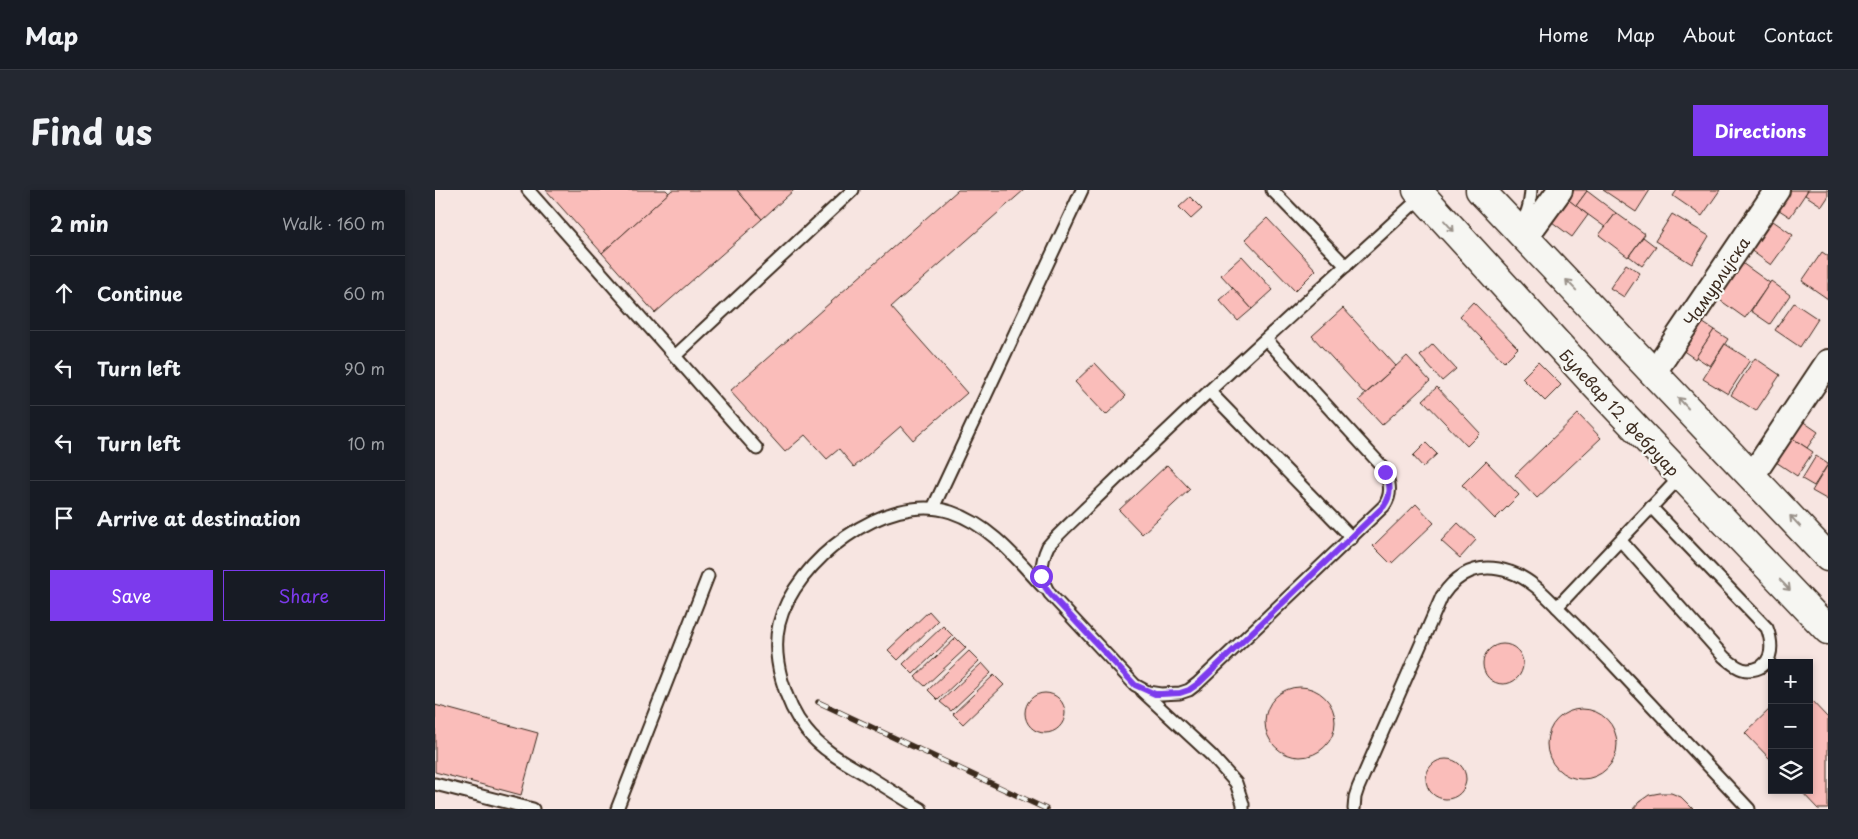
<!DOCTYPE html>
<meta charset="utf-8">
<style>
body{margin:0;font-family:"Playpen Sans",sans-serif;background:#242831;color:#f1f3f6}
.controls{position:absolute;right:15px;bottom:15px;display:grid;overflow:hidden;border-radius:0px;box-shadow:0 2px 8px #0003}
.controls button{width:45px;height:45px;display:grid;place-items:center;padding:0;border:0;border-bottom:1px solid #363941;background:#171b24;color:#f1f3f6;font:25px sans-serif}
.stop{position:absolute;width:15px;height:15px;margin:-11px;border:4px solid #7c3aed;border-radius:50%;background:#fff}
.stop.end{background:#7c3aed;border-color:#fff;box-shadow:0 1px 5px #0008}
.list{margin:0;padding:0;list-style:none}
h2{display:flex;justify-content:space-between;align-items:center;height:65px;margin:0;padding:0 20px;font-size:21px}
h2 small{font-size:16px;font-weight:400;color:#9ea1a6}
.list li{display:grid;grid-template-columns:32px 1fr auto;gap:15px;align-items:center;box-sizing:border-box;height:75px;padding:0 20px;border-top:1px solid #363941}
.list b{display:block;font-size:19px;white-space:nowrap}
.list em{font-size:16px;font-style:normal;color:#9ea1a6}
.actions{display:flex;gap:10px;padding:15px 20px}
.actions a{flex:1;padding:11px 0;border:1px solid #7c3aed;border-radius:0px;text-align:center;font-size:18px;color:#7c3aed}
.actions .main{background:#7c3aed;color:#fff}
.icon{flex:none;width:28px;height:28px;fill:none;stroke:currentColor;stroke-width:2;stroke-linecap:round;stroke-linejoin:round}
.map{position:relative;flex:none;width:1393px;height:619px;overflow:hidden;border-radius:0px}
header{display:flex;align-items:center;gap:30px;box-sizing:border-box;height:70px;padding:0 25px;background:#171b24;border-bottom:1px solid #363941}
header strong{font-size:24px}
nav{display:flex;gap:28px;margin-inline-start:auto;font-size:18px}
.intro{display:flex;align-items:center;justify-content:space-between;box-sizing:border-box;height:120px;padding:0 30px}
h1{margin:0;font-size:35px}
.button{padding:12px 22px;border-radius:0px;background:#7c3aed;color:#fff;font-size:18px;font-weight:700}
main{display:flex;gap:30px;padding:0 30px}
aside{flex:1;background:#171b24;border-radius:0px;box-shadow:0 2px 8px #0003}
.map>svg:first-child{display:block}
.building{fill:#fabdba;stroke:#3b2a1e}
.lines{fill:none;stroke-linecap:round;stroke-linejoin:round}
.service-casing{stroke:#3b2a1e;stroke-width:15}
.minor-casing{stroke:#3b2a1e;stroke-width:28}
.secondary-casing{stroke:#3b2a1e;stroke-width:31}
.service{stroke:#f6f6f2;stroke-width:11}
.minor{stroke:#f6f6f2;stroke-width:24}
.secondary{stroke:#f6f6f2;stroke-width:28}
.rail-casing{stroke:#3b2a1e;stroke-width:5.5}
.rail{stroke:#f6f6f2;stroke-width:4;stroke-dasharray:11;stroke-linecap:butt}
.oneway{stroke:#989088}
.route{stroke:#7c3aed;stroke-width:6}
.labels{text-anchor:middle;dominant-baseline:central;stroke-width:4.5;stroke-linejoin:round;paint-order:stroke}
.street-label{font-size:16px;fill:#3b2a1e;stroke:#f6f6f2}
</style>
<header>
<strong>Map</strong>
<nav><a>Home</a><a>Map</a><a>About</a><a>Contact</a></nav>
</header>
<div class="intro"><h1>Find us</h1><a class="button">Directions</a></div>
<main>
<aside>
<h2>2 min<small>Walk · 160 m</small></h2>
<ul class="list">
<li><svg class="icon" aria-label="ahead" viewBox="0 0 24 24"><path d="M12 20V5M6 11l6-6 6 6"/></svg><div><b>Continue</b></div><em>60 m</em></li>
<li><svg class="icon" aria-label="left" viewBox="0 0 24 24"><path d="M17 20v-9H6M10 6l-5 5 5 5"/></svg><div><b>Turn left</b></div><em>90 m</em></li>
<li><svg class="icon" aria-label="left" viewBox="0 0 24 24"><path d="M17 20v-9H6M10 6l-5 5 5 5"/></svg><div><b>Turn left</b></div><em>10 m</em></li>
<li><svg class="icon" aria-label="arrive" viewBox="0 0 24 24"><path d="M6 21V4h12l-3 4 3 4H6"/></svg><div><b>Arrive at destination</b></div></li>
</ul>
<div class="actions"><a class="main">Save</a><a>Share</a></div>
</aside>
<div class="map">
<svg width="1393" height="619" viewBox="0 0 1393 619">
<rect width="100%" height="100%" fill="#f7e5e1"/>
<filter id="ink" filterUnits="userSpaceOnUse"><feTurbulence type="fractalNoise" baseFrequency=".02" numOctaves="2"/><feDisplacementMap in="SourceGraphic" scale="10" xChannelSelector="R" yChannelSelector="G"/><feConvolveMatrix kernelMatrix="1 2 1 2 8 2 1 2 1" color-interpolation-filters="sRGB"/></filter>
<g filter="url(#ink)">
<g class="building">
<path d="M 111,0 L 231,0 L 234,3 L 167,63 Z"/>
<path d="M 237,0 L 302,0 L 327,29 L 220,123 L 167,63 Z"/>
<path d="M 302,0 L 359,0 L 327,29 Z"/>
<path d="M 523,0 L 589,0 L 456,117 L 532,203 L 478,250 L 466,236 L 419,277 L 404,259 L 392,269 L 370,245 L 350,262 L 295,201 Z"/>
<path d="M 1135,0 L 1151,0 L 1152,1 L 1141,16 L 1130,7 Z"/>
<path d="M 1168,0 L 1215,0 L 1201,22 Z"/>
<path d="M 1242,0 L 1285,0 L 1267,26 L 1238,6 Z"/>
<path d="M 1344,0 L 1373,0 L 1355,27 L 1335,14 Z"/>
<path d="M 1373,0 L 1393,0 L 1393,7 L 1387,16 L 1370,5 Z"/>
<path d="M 1152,1 L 1181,23 L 1170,37 L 1141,16 Z"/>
<path d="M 755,7 L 767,19 L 756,29 L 744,17 Z"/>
<path d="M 1130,7 L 1153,25 L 1137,47 L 1113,29 Z"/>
<path d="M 1181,23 L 1210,44 L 1193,67 L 1164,45 Z"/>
<path d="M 1237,24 L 1274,46 L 1257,74 L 1220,51 Z"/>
<path d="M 1328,24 L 1358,45 L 1336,75 L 1307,54 Z"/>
<path d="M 832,28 L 881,80 L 860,101 L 810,49 Z"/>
<path d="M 1208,47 L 1221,57 L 1207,76 L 1194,66 Z"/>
<path d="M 1387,62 L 1393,66 L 1393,109 L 1367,91 Z"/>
<path d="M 807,66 L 838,100 L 817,119 L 786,85 Z"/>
<path d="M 1300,68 L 1335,93 L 1310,128 L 1275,103 Z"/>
<path d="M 1191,74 L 1205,83 L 1189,107 L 1175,98 Z"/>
<path d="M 1336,91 L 1355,105 L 1335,134 L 1316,121 Z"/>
<path d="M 798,98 L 817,119 L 803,131 L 784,110 Z"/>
<path d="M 1038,112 L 1083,158 L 1069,172 L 1025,126 Z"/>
<path d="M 1359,113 L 1383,129 L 1365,157 L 1340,140 Z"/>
<path d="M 908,118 L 961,176 L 930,204 L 877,146 Z"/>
<path d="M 1259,127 L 1279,140 L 1260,169 L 1240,155 Z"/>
<path d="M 1279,140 L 1293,149 L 1275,176 L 1261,167 Z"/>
<path d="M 998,154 L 1021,179 L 1007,191 L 985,166 Z"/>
<path d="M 1290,154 L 1315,170 L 1293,204 L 1268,189 Z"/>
<path d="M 972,166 L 995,191 L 947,235 L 924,210 Z"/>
<path d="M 1320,168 L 1345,185 L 1321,221 L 1296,205 Z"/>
<path d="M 1103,172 L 1126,195 L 1110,211 L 1087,188 Z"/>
<path d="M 660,173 L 691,206 L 671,225 L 640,192 Z"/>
<path d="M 1002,197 L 1045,243 L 1032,256 L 988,210 Z"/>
<path d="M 1143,224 L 1166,248 L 1102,308 L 1080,285 Z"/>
<path d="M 1360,226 L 1383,242 L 1372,258 L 1348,242 Z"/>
<path d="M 1348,242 L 1378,262 L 1362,286 L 1332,266 Z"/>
<path d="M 991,253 L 1002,264 L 988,277 L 978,266 Z"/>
<path d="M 1381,266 L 1393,274 L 1379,296 L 1367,289 Z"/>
<path d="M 1051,271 L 1084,305 L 1060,329 L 1027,295 Z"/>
<path d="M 732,275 L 755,299 L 707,344 L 684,320 Z"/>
<path d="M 1392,276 L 1393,277 L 1393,310 L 1377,301 Z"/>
<path d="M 981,314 L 999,333 L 956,374 L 938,356 Z"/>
<path d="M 1023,333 L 1041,350 L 1025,368 L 1006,351 Z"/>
<path d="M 494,421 L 503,431 L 463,470 L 453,460 Z"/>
<path d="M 508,436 L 518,446 L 478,484 L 468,474 Z"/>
<path d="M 521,448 L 531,458 L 490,496 L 480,487 Z"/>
<circle cx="1068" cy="474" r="20"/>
<path d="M 534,461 L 544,471 L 503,510 L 493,500 Z"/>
<path d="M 547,473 L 556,483 L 516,521 L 505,512 Z"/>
<path d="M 559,485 L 569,495 L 528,534 L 518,524 Z"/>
<circle cx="865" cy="532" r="35"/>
<circle cx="610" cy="523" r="20"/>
<path d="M 1374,508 L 1393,528 L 1393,619 L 1383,619 L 1365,600 L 1374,600 Z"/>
<path d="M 0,515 L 103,543 L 86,605 L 0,582 Z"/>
<path d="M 1337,517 L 1337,571 L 1310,543 Z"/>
<circle cx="1147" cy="554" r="35"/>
<circle cx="1011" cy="589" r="20"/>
<path d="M 1225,603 L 1236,603 L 1246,607 L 1258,619 L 1198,619 L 1204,612 L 1214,605 Z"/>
</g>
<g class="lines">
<defs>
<g id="service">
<path d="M 93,0 L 322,259"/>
<path d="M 837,0 L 911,76"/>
<path d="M 1082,39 C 1092,27 1095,15 1096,0"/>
<path d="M 831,149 L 944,273 C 954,286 959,302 949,316 L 763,493 L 754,500 L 745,503 L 726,504 L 713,502 L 700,495 L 615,404 C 604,389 605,373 613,356 C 624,343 638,331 650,319 C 671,299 692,278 714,258 C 803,172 896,90 987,6"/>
<path d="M 240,166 L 418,0"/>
<path d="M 774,201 L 917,348"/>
<path d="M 498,318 L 647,0"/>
<path d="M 1186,351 L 1289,467 C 1295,472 1304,480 1313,480 C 1338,479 1339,457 1332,438 L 1216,317"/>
<path d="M 1122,417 L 1246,286"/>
<path d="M 707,501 L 776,565 L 801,593 L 808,614 L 808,619"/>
<path d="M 0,594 L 98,619"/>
<path d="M 182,619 L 273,386"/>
<path d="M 486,619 C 466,607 447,595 428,583 C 407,571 386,559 371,540 C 350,514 336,467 344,434 C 359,372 451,300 516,322 C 555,335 581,368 608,397"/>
<path d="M 919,619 L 920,607 L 923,598 L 1007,406 C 1024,381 1046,372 1075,382 C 1097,389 1113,408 1129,424 C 1145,440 1161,456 1176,472 C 1222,521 1268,570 1314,619"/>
</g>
<g id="minor">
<path d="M 1090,48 L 1125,0"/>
<path d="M 1219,182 L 1342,0"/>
<path d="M 1317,286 L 1393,172"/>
</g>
<g id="secondary">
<path d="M 982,0 L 1160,195 L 1393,440"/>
<path d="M 1045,0 L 1393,367"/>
</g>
</defs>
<use href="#service" class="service-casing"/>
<use href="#minor" class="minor-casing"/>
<use href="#secondary" class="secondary-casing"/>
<use href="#service" class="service"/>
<use href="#minor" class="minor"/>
<use href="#secondary" class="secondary"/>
<defs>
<path id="rail" d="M 383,512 L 611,619"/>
</defs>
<use href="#rail" class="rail-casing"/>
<use href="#rail" class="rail"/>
</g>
<defs><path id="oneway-shaft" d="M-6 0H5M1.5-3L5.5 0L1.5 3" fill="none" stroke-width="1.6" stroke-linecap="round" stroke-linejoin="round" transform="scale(1.25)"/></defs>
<g class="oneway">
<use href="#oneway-shaft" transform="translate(1014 36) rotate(48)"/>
<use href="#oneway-shaft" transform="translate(1136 95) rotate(-134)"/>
<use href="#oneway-shaft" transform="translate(1248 213) rotate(-133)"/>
<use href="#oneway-shaft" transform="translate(1360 331) rotate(-133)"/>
<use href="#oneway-shaft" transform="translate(1350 395) rotate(46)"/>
</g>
</g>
<g class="lines" filter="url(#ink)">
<path class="route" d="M 606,386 L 610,397 L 615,404 L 700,495 L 720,504 L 726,504 L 745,503 L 754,500 L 764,493 L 949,316 C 957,305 956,294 950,282"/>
</g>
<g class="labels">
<g class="street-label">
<text transform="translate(1281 91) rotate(-56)">Чамурлијска</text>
<text transform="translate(1185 222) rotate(47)">Булевар 12. фебруар</text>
</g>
</g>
</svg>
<div class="controls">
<button>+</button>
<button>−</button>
<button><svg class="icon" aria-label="layers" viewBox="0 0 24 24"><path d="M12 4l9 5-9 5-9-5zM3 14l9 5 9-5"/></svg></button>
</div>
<div class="stop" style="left:606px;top:386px"></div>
<div class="stop end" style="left:950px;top:282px"></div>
</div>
</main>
